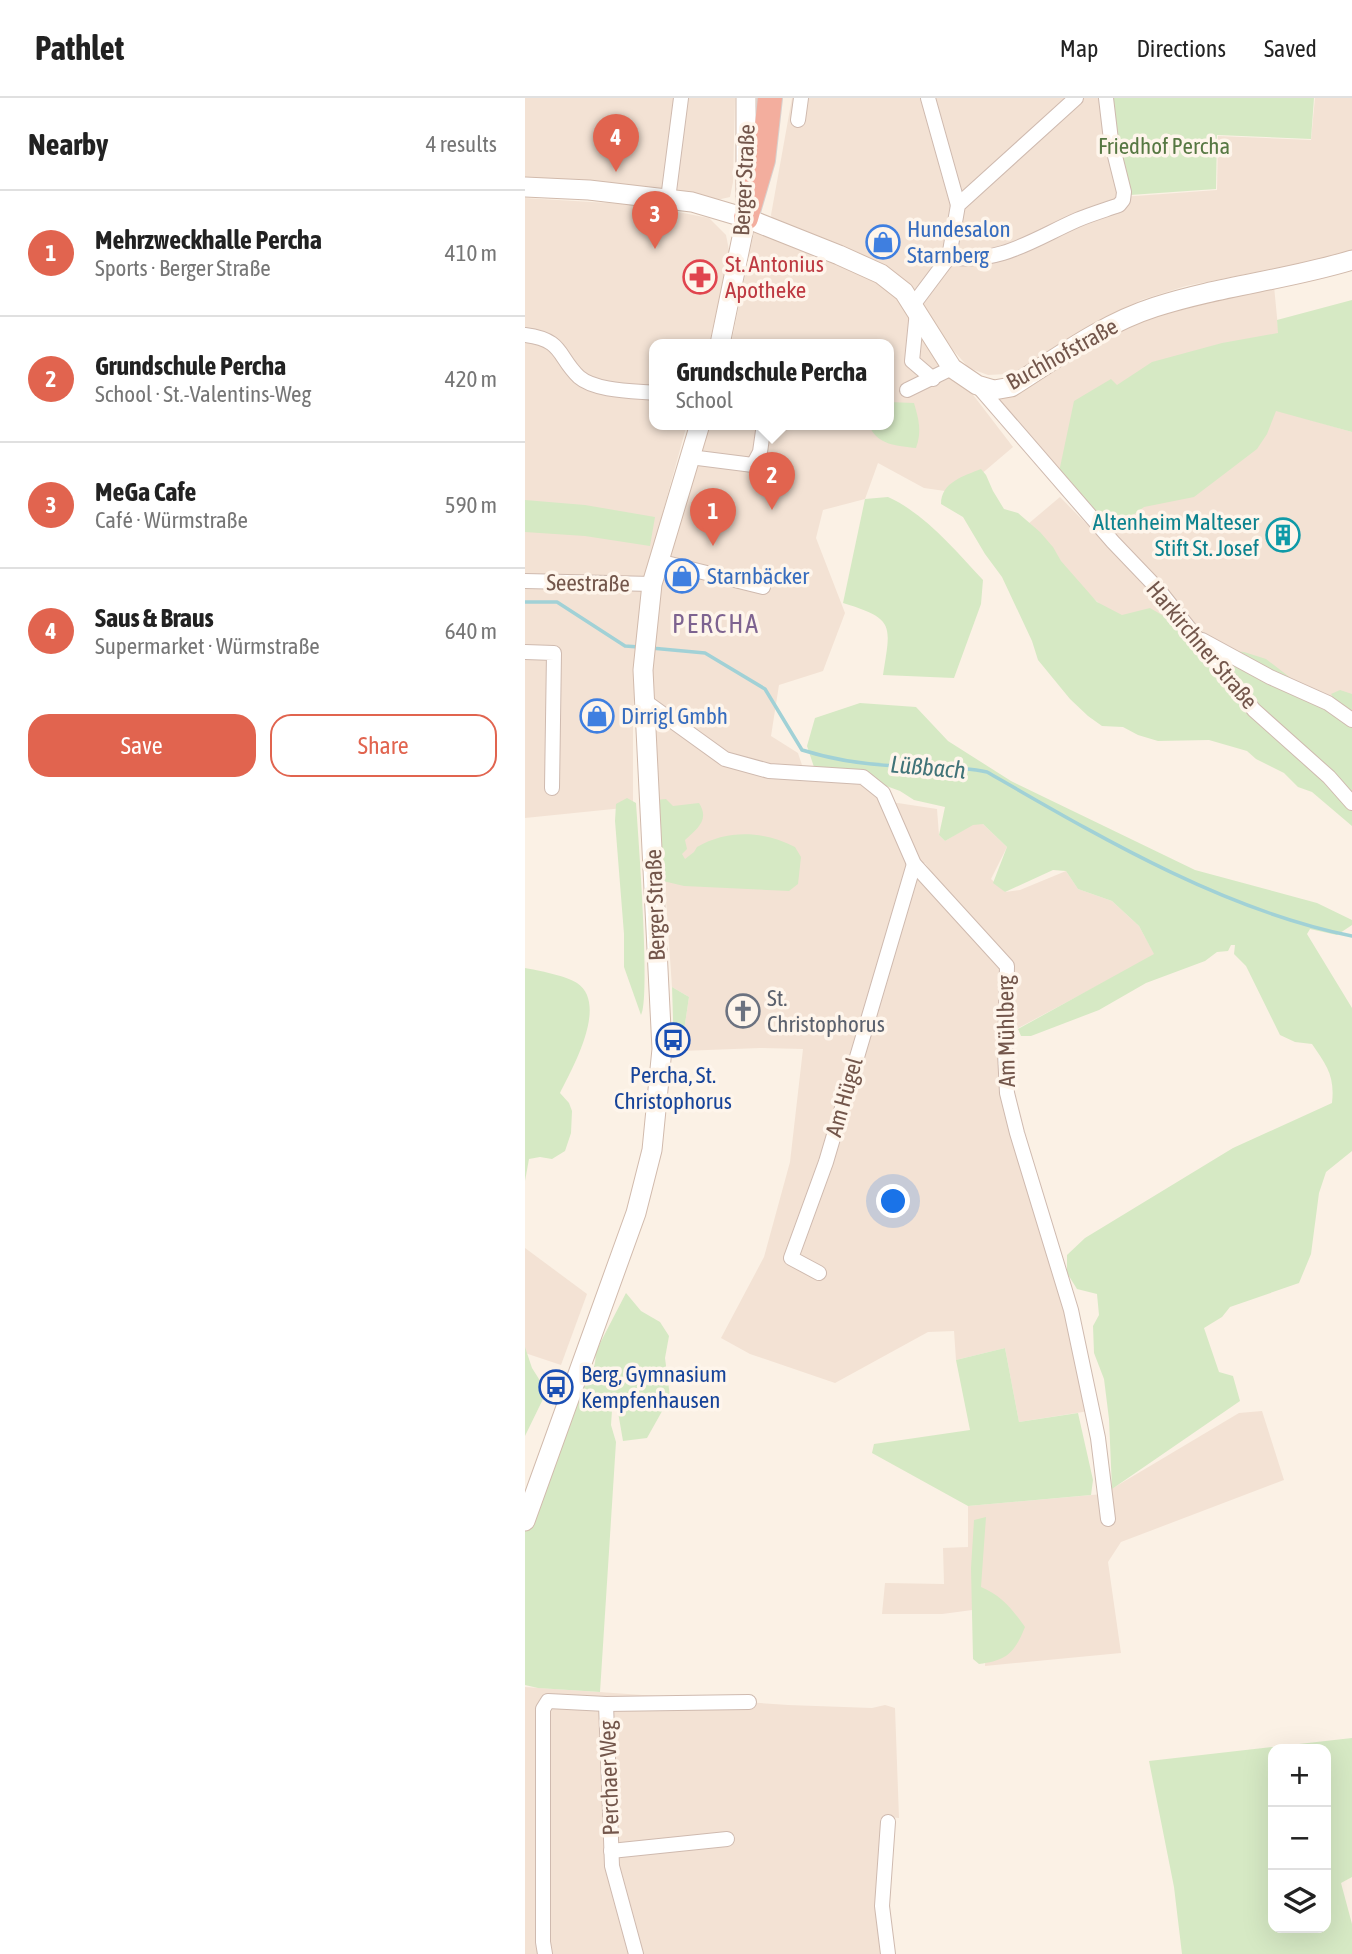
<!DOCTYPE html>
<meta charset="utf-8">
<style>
body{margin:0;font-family:"Asap Condensed",sans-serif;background:#f6f6f6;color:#222}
.controls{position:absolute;right:21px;bottom:21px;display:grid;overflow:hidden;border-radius:14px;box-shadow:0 7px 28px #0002}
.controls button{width:63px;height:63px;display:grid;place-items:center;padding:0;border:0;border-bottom:2px solid #e0e0e0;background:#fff;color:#222;font:35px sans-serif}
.you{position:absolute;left:369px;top:1104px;width:24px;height:24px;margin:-18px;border:5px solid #fff;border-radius:50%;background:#1a73e8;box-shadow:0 0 0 10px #1a73e833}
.badge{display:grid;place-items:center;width:46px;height:46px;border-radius:50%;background:#e1644f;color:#fff;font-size:23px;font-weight:700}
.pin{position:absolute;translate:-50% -58px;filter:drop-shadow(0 2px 4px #0008)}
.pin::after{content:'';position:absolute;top:37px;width:24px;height:21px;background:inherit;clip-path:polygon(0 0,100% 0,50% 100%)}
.popup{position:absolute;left:124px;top:241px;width:245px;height:91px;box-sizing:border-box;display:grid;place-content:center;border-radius:14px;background:#fff;filter:drop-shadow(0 2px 5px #0005);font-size:23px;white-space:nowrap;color:#767676}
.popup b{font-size:26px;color:#222}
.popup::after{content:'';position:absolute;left:50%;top:100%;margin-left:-14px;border:14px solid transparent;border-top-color:#fff}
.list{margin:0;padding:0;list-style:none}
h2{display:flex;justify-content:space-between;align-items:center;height:91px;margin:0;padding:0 28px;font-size:30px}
h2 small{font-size:23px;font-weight:400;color:#767676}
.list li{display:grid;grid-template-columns:46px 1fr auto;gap:21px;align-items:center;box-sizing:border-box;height:126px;padding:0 28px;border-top:2px solid #e0e0e0}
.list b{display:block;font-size:26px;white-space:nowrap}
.list p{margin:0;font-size:23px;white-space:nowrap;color:#767676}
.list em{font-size:23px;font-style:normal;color:#767676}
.actions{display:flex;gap:14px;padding:21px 28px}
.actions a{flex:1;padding:16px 0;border:2px solid #e1644f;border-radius:21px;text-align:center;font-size:24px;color:#e1644f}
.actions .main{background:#e1644f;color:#fff}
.icon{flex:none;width:38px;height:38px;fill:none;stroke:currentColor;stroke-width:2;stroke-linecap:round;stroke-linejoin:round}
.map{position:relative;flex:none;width:827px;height:1856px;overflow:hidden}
header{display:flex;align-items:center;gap:42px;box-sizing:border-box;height:98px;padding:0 35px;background:#fff;border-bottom:2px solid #e0e0e0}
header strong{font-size:33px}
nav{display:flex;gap:38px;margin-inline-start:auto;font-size:24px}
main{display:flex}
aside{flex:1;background:#fff}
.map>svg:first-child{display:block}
.residential{fill:#f3e2d4}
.green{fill:#d6e9c4;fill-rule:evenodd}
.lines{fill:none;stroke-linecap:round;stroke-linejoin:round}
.stream{stroke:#a1d1d6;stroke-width:3.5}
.minor-casing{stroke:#cfbaaf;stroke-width:16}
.secondary-casing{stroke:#d1baac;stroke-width:21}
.motorway-casing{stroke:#d8d0cd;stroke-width:26}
.minor{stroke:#fff;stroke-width:14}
.secondary{stroke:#fff;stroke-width:19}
.motorway{stroke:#f3ae9e;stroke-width:24}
.labels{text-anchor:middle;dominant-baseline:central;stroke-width:7;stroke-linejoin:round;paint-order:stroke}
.park-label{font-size:23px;fill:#577843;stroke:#fef5eb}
.street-label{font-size:23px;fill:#73564b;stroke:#fef5eb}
.shop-label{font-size:23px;fill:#366cbe;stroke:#fef5eb;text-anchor:start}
.health-label{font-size:23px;fill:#be3a42;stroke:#fef5eb;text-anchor:start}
.culture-label{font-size:23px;fill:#0d838f;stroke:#fef5eb;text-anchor:end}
.worship-label{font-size:23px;fill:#5b616d;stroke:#fef5eb;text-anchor:start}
.transit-label{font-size:23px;fill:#164399;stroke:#fef5eb}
.water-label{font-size:24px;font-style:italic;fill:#407378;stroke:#fef5eb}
.quarter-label{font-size:26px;letter-spacing:2px;fill:#7d6390;stroke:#fef5eb}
</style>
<header>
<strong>Pathlet</strong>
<nav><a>Map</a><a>Directions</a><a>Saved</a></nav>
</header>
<main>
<aside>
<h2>Nearby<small>4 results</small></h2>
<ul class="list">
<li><span class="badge">1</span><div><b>Mehrzweckhalle Percha</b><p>Sports · Berger Straße</p></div><em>410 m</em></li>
<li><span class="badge">2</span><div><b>Grundschule Percha</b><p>School · St.-Valentins-Weg</p></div><em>420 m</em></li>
<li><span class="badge">3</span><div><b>MeGa Cafe</b><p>Café · Würmstraße</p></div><em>590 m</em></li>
<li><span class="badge">4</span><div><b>Saus &amp; Braus</b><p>Supermarket · Würmstraße</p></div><em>640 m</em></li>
</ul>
<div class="actions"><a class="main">Save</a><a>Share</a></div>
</aside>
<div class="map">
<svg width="827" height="1856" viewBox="0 0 827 1856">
<rect width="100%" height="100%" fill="#fbf1e5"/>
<g class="residential">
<path d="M 0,0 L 210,0 L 208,84 L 205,99 L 192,102 L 0,82 Z"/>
<path d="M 267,0 L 579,0 L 597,99 L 692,92 L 693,38 L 786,42 L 790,0 L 827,0 L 827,153 L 798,161 L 661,188 L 616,202 L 589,216 L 498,271 L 481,276 L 463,277 L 444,270 L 428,252 L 385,188 L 248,123 L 246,117 Z"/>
<path d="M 0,100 L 117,107 L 184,120 L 201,137 L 205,157 L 184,246 L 130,246 L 130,326 L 162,326 L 119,483 L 0,480 Z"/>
<path d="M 230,129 L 351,182 L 374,200 L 488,349 L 434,395 L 399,390 L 353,365 L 340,401 L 298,412 L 291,440 L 320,515 L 298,573 L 254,587 L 246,638 L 273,655 L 278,670 L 245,669 L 200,656 L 126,602 L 124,571 L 133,487 L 182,326 L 364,326 L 364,246 L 206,246 Z"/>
<path d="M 749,188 L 756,261 L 751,312 L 827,334 L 827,619 L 675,537 L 468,300 L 594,229 L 632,214 Z"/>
<path d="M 535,399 L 632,498 L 664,536 L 617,534 L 580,511 L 496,432 Z"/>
<path d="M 0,486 L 120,489 L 110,573 L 108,628 L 108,709 L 0,720 Z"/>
<path d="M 128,614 L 201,666 L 339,684 L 366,704 L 412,711 L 414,737 L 420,743 L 448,726 L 458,726 L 482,749 L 466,781 L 480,794 L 495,792 L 541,773 L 553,791 L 587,803 L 614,828 L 630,857 L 484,935 L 485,868 L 430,807 L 400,765 L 390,766 L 476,862 L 478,980 L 532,1171 L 564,1313 L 494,1324 L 480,1250 L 431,1262 L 429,1233 L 403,1234 L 310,1285 L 225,1256 L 196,1240 L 239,1159 L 265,1064 L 278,951 L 235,950 L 156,953 L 164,899 L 147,889 Z"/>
<path d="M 0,1150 L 62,1196 L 36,1267 L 0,1255 Z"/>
<path d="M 737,1313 L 759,1382 L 596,1444 L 583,1464 L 596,1555 L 460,1568 L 462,1510 L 417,1516 L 357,1516 L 360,1485 L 419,1486 L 418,1450 L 443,1449 L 443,1408 L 578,1396 L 714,1315 Z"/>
<path d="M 0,1589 L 263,1607 L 347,1610 L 360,1607 L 370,1610 L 374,1720 L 363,1719 L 357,1856 L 0,1856 Z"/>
</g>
<g class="green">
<path d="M 586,0 L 789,0 L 786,41 L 692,37 L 691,91 L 605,97 L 600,83 Z"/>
<path d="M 827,202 L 827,334 L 751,313 L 742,336 L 732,351 L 694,380 L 669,399 L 619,409 L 586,433 L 534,374 L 549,303 L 586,281 L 592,287 L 627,264 L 697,245 L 753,235 L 752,222 Z"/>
<path d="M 364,304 L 389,305 C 394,322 397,334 391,350 C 373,348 350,347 344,326 L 364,326 Z"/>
<path d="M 456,371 L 461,377 L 468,393 L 479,411 L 493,415 L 515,434 L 528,449 L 536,463 L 572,504 L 597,517 L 625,510 L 697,552 L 719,554 L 741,561 L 789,598 L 827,622 L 827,728 L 787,694 L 773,689 L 759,675 L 731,661 L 722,653 L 684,642 L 633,643 L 613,637 L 598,629 L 577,628 L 563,618 L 545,601 L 513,562 L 507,543 L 477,479 L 460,456 L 438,419 L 416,406 C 416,384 439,378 456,371 Z"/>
<path d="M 363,399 C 399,415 431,453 458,482 L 456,506 L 429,580 L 358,577 C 366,526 370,521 318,505 L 340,401 Z"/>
<path d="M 0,402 L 60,407 L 130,419 L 125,448 L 60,438 L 0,434 Z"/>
<path d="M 815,592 L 827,596 L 827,614 L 810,602 L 806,596 Z"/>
<path d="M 335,605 L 391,609 L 423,643 L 486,683 L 670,772 L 792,805 L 827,822 L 827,827 L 812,837 L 785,831 L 782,836 L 827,910 L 827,1053 L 801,1074 L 794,1095 L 786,1156 L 774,1185 L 705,1209 L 697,1219 L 679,1230 L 694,1274 L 708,1278 L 715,1303 L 587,1391 L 584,1321 L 579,1281 L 569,1255 L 568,1228 L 574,1217 L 572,1196 L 552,1191 L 542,1175 L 542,1157 L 560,1140 L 708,1050 L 807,1005 C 810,978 802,968 787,946 L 770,944 L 755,937 L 721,868 L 709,856 L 710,847 L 706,847 L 703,853 L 692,854 L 680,863 L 621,885 L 574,912 L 506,938 L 496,938 L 493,931 L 629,856 L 614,828 L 587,803 L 553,791 L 541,773 L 528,772 L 480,794 L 468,785 L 482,749 L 458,726 L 448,727 L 420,743 L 414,737 L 420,709 L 389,702 L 375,693 L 320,673 L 289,669 L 282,648 L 290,620 Z"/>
<path d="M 102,700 L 111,705 C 113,734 126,903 116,917 L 99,869 L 99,836 L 90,723 L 91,706 Z"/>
<path d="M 141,701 L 148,708 L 174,705 C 185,722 172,731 160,742 L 162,751 L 157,756 L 160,761 L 169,754 L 172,749 C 203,731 239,733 270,749 L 276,759 L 273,786 L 264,793 L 159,788 L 138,783 L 136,779 L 131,702 Z"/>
<path d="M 0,870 C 12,872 42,878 52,885 C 84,906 47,971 35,995 L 44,1005 L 47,1013 L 46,1035 L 40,1053 L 27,1061 L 15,1059 L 4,1061 L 0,1083 Z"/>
<path d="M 147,889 L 164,899 L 156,953 L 149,952 Z"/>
<path d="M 101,1195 L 116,1213 L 135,1224 L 144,1238 L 140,1260 L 145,1299 L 122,1340 L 98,1343 L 93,1314 L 72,1297 L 68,1301 L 75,1304 L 87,1312 L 86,1327 L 91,1344 L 75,1594 L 13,1590 L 0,1587 L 0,1431 L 50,1293 C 61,1283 73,1271 70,1255 Z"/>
<path d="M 0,1249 L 7,1270 L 19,1289 L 18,1301 L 0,1338 Z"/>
<path d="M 480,1250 L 494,1324 L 553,1315 L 568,1382 L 566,1397 L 443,1408 L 347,1355 L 349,1346 L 445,1332 L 431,1262 Z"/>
<path d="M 461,1419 L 456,1489 C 476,1497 488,1512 500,1529 C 490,1554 482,1563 454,1566 L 448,1561 L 446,1470 L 449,1422 Z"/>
<path d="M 827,1640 L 827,1779 L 816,1785 L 827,1826 L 827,1856 L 657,1856 L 649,1789 L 624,1663 ZM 748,1651 L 801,1651 L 801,1830 L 748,1830 Z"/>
</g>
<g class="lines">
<g class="stream">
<path d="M 0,504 L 32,504 L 100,548 L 114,549"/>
<path d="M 126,550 L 180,555 L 240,591 L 277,652 C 309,662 342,667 375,668 C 404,670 433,668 462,674 C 575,739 698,812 827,838"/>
</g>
<defs>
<g id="minor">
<path d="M 403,0 L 433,107"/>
<path d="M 273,22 L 276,0"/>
<path d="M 143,101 L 156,0"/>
<path d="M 424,159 C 474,167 509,141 552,122 C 566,116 580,112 594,107 L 598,102 L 599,94 L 586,42 L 581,0"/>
<path d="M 388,207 L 424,159 L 433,107 L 551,0"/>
<path d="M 392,213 L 387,263 L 408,281"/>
<path d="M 0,237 C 39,242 32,258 54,279 C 70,293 109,293 130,295"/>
<path d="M 452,287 L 588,444 L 633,491 L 729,612 L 804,679 L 827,705"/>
<path d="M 382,292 L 427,270"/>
<path d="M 165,359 L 228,367 L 235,354 L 239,326"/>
<path d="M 133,463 L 238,489"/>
<path d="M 0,483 L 127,486"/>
<path d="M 677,542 L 745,579 L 803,605 L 827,622"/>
<path d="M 0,554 L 29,555 L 27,690"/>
<path d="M 121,604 L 200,661 L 244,673 L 338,679 L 358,695 L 389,766 L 482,868 L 480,955 L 482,995 L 492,1035 L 546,1212 L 573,1340 L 583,1421"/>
<path d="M 294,1175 L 266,1160 L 301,1064 L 389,766"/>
<path d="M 81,1606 L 87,1768 L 111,1856"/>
<path d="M 363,1724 L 357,1808 L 363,1856"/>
<path d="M 86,1753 L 202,1741"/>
<path d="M 20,1856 L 18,1844 L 18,1611 L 23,1603 L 81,1606 L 224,1604"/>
</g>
<g id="secondary">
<path d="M 0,89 L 64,92 L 167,104 L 221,120 L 314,157 L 356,176 L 379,194 L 427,270 L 452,287 L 469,292 L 486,289 C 532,260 577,226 630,209 C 694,188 762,182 827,162"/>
<path d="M 195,246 L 221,120 L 221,0"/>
<path d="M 0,1423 L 111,1115 L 127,1052 L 137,951 L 118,572 L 127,486 L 175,326"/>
</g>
<path id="motorway" d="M 221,120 L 238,62 L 245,0"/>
</defs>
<use href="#minor" class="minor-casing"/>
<use href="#secondary" class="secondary-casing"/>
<use href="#motorway" class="motorway-casing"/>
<use href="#minor" class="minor"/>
<use href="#secondary" class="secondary"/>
<use href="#motorway" class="motorway"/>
</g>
<defs>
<symbol id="shop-ring" viewBox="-11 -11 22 22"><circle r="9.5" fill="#fef5eb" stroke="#3f7fe0" stroke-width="1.5"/><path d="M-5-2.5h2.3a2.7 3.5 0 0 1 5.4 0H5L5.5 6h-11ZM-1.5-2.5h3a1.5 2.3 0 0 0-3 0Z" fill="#3f7fe0"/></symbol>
<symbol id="pharmacy-ring" viewBox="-11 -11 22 22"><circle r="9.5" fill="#fef5eb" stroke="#e0444e" stroke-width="1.5"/><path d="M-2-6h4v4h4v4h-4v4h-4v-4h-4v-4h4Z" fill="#e0444e"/></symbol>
<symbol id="building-ring" viewBox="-11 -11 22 22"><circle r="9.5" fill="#fef5eb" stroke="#0f9aa8" stroke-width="1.5"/><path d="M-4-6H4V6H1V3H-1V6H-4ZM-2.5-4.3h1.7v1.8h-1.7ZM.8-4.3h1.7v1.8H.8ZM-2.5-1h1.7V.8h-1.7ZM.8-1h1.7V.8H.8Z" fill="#0f9aa8"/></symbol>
<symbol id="church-ring" viewBox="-11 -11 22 22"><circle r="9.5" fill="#fef5eb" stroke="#6b7280" stroke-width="1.5"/><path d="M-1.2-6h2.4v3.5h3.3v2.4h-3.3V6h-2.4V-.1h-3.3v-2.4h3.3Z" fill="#6b7280"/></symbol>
<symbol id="bus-ring" viewBox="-11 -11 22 22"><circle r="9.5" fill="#fef5eb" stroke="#1a4fb4" stroke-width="1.5"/><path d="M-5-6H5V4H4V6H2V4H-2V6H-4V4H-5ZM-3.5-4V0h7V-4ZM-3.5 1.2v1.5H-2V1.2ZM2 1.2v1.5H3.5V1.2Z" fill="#1a4fb4"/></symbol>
</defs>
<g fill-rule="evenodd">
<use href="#shop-ring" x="339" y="125" width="38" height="38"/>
<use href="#pharmacy-ring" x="156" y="160" width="38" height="38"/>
<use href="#building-ring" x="739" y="418" width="38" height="38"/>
<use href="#shop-ring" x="138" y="459" width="38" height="38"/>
<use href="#shop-ring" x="53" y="599" width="38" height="38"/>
<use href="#church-ring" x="199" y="894" width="38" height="38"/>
<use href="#bus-ring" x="129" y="923" width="38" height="38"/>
<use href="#bus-ring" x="12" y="1270" width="38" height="38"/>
</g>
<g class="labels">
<g class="park-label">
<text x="639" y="48">Friedhof Percha</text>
</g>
<g class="street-label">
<text transform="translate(219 82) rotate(-87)">Berger Straße</text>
<text transform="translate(537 256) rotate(-29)">Buchhofstraße</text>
<text transform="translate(63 485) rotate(1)">Seestraße</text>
<text transform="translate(677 547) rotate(50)">Harkirchner Straße</text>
<text transform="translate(130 807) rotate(-92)">Berger Straße</text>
<text transform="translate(481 933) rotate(-91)">Am Mühlberg</text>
<text transform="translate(319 999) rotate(-74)">Am Hügel</text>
<text transform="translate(84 1680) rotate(-92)">Perchaer Weg</text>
</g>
<g class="shop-label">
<text x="382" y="131">Hundesalon<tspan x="382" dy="26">Starnberg</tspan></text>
<text x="182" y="478">Starnbäcker</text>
<text x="96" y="618">Dirrigl Gmbh</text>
</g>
<g class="health-label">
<text x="200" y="166">St. Antonius<tspan x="200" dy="26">Apotheke</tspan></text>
</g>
<g class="culture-label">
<text x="734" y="424">Altenheim Malteser<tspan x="734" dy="26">Stift St. Josef</tspan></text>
</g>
<g class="worship-label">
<text x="242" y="900">St.<tspan x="242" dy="26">Christophorus</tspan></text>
</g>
<g class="transit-label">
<text x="148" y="977">Percha, St.<tspan x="148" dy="26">Christophorus</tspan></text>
<text x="56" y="1276" text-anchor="start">Berg, Gymnasium<tspan x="56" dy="26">Kempfenhausen</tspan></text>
</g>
<g class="water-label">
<text transform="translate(403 669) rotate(5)">Lüßbach</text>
</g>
<g class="quarter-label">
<text x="191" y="526">PERCHA</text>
</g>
</g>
</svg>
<div class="controls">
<button>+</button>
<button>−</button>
<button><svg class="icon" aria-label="layers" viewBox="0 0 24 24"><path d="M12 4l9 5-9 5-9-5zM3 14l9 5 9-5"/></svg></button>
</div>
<div class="you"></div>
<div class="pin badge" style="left:188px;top:448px">1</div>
<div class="pin badge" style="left:247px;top:412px">2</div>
<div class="popup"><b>Grundschule Percha</b>School</div>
<div class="pin badge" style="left:130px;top:151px">3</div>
<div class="pin badge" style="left:91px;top:74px">4</div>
</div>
</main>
